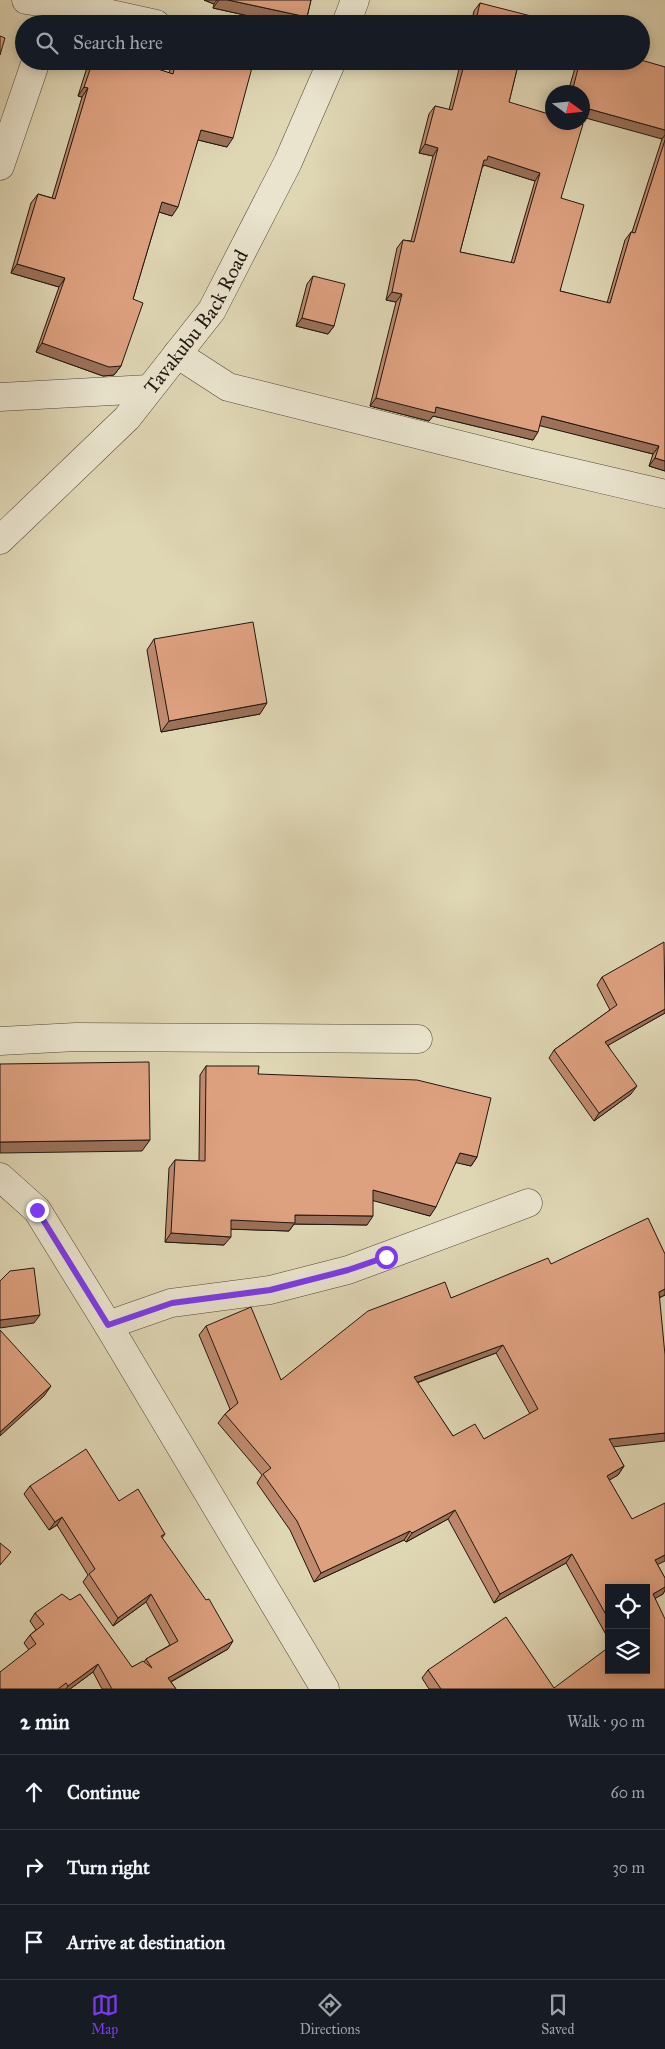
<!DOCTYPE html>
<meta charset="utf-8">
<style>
body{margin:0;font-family:"IM FELL Great Primer",serif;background:#20242c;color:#f1f3f6}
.controls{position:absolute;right:15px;bottom:15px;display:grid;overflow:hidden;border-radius:0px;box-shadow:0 2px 12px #0003}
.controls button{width:45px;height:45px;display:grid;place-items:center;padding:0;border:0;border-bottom:1px solid #363941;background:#171b24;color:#f1f3f6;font:25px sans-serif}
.compass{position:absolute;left:545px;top:85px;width:45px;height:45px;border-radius:50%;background:#171b24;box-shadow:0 2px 12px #0003;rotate:105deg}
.stop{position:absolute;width:15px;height:15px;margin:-11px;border:4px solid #7c3aed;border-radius:50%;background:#fff}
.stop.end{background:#7c3aed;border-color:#fff;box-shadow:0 1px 5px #0008}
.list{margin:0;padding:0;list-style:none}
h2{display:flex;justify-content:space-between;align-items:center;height:65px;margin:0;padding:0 20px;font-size:21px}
h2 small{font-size:16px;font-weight:400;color:#9ea1a6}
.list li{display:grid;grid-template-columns:32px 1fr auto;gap:15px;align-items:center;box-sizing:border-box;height:75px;padding:0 20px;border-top:1px solid #363941}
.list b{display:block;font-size:19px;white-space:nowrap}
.list em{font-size:16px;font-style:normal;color:#9ea1a6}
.icon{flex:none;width:28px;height:28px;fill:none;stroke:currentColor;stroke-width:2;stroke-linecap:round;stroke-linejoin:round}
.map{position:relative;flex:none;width:665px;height:1689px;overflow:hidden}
.search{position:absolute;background:#171b24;box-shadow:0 2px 12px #0003;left:15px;right:15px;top:15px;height:55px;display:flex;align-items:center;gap:12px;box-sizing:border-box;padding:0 18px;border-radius:28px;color:#9ea1a6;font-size:19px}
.sheet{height:290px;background:#171b24}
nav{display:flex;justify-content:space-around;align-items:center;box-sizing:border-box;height:70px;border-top:1px solid #363941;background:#171b24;font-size:14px;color:#9ea1a6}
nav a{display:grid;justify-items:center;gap:2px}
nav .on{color:#7c3aed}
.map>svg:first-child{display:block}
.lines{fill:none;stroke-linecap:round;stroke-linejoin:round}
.minor-casing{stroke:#504639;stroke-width:29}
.tertiary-casing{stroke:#504639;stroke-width:29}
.minor{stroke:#eae4ce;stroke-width:28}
.tertiary{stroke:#eae4ce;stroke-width:28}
.wall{fill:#bf8a6e;stroke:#211610;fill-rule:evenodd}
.shaded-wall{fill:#9b715a;stroke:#211610}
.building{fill:#dea180;stroke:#211610;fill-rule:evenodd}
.route{stroke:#7c3aed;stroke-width:6}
.labels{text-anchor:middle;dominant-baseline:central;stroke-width:5;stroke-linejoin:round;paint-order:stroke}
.street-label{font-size:20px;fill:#211610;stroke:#eae4ce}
</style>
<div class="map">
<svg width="665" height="1689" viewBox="0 0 665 1689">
<rect width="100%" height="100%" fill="#dfd6b4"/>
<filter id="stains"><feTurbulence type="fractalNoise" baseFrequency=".004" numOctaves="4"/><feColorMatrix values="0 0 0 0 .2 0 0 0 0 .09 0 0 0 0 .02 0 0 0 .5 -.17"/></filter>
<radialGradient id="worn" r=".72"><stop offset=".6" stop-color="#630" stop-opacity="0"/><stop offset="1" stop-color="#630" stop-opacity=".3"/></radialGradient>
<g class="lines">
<defs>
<g id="minor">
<path d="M 26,0 L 102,12 L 156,24"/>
<path d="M 0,166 L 36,61"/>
<path d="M 177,354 L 228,387 L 528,462 L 665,494"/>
<path d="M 0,397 L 149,389"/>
<path d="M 0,1041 L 76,1037 L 418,1039"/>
<path d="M 0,1177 L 37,1210 L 108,1325 L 325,1689"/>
<path d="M 108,1325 L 171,1303 L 270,1290 L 348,1270 L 528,1203"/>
</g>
<g id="tertiary">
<path d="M 346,24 L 355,0"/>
<path id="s1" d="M 0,540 L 127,418 L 212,310 L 288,162 L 332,61"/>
</g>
</defs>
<use href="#minor" class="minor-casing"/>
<use href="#tertiary" class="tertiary-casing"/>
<use href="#minor" class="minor"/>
<use href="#tertiary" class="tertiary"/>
</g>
<g class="wall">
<path d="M 204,0 L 311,0 L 307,17 L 302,24 L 285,24 L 213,8 L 214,4 Z"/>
<path d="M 480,3 L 529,24 L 471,24 L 474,11 Z"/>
<path d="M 89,61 L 134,61 L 169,73 L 172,61 L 243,61 L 227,147 L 198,140 L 172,216 L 159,212 L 133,299 L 121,366 L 114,375 L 103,376 L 36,352 L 59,287 L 11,273 L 31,203 L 38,194 L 52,198 L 82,97 L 78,96 Z"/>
<path d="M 461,61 L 519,61 L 509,102 L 561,198 L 560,291 L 607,303 L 625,240 L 631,232 L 632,232 L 662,139 L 582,92 L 568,92 L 577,61 L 641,61 L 665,67 L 665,471 L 649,466 L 653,454 L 540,425 L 533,440 L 433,416 L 429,421 L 370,406 L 396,302 L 386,300 L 397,248 L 403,240 L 411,241 L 433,156 L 419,153 L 429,114 L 435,106 L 449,110 ZM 484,165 L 535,181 L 511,263 L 460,252 L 482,168 Z"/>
<path d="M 313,276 L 334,326 L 328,334 L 296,326 L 307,284 Z"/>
<path d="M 154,639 L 260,714 L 161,732 L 147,650 Z"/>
<path d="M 602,977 L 665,1013 L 608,1045 L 631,1094 L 594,1121 L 549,1058 L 554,1050 L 610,1010 L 597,985 Z"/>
<path d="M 206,1066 L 258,1074 L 477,1157 L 471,1166 L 456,1162 L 430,1216 L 373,1200 L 367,1225 L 294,1224 L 289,1231 L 231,1229 L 224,1245 L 165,1242 L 169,1168 L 175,1160 L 199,1161 L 200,1075 Z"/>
<path d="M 551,1264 L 665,1295 L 659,1298 L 613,1447 L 624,1466 L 618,1475 L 609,1480 L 665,1578 L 665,1590 L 663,1594 L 655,1598 L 665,1689 L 429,1689 L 422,1678 L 428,1670 L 554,1688 L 646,1670 L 609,1588 L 609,1640 L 566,1563 L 494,1603 L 448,1519 L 406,1542 L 404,1540 L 314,1582 L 290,1530 L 257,1483 L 262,1475 L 218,1423 L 225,1414 L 230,1409 L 199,1335 L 206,1326 L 281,1380 L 451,1298 ZM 496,1353 L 530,1414 L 484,1439 L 453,1436 L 417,1383 Z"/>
<path d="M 30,1486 L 119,1501 L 165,1534 L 162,1538 L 228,1649 L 171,1682 L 176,1689 L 102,1689 L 93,1672 L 70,1689 L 0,1689 L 29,1650 L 24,1643 L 30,1635 L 36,1630 L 30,1621 L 35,1613 L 132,1667 L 144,1662 L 146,1659 L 170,1645 L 146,1602 L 113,1626 L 83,1582 L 88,1575 L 57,1525 L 49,1530 L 24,1494 Z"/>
</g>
<g class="shaded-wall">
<path d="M 204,0 L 217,0 L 214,4 Z"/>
<path d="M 219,0 L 228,0 L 307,17 L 302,24 L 285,24 L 213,8 Z"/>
<path d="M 84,87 L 88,88 L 82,97 L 78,96 Z"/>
<path d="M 582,107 L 665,130 L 665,135 L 662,139 L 582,117 Z"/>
<path d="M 201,130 L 233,138 L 227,147 L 194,139 Z"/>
<path d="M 425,144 L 438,148 L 433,156 L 419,153 Z"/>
<path d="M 488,156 L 540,173 L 535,181 L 484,165 L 481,169 L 484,160 Z"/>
<path d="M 162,202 L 178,207 L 172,216 L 156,211 Z"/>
<path d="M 17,264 L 65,278 L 59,287 L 11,273 Z"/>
<path d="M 392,292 L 402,294 L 396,302 L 386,300 Z"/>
<path d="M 302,318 L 334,326 L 328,334 L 296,326 Z"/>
<path d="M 42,343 L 121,366 L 114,375 L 103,376 L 36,352 Z"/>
<path d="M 376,398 L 436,407 L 538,432 L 533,440 L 433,416 L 429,421 L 370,406 Z"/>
<path d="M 542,416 L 659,446 L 653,454 L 537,425 Z"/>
<path d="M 655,458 L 665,461 L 665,471 L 649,466 Z"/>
<path d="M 267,703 L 260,714 L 161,732 L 169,721 Z"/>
<path d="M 665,1009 L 665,1013 L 600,1050 L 605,1042 Z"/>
<path d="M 637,1086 L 631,1094 L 594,1121 L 599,1113 Z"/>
<path d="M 150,1140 L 142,1151 L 0,1153 L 0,1142 Z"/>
<path d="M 460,1153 L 477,1157 L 471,1166 L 453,1162 Z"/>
<path d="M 373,1190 L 436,1207 L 430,1216 L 367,1199 Z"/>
<path d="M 295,1215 L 373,1216 L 367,1225 L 294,1224 L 289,1231 L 225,1229 L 231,1220 Z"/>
<path d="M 171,1233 L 231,1237 L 224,1245 L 165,1242 Z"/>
<path d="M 665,1289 L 665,1295 L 652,1301 L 659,1292 Z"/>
<path d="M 40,1315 L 34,1323 L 0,1328 L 0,1320 Z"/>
<path d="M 503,1345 L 496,1353 L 407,1386 L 414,1377 Z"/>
<path d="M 51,1386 L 44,1396 L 0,1436 L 0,1432 Z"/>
<path d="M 665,1433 L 665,1441 L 603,1448 L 609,1439 Z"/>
<path d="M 624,1466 L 618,1475 L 601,1485 L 607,1476 Z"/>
<path d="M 455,1510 L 448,1519 L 406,1542 L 412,1533 Z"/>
<path d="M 62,1517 L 57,1525 L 49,1530 L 55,1522 Z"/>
<path d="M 410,1531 L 404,1540 L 314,1582 L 321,1573 Z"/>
<path d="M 572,1554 L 566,1563 L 494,1603 L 500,1594 Z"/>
<path d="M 665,1555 L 665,1561 L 648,1569 L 655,1560 Z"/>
<path d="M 665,1587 L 665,1590 L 663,1594 L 647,1603 L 653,1594 Z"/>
<path d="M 151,1594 L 146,1602 L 113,1626 L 118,1618 Z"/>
<path d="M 233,1641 L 228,1649 L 163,1686 L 168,1678 Z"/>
<path d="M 98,1664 L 93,1672 L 70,1689 L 66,1689 L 68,1686 Z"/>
</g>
<g class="building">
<path d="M 228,0 L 311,0 L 307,17 Z"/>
<path d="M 480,3 L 531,16 L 529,24 L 475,24 Z"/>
<path d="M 0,36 L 5,38 L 0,55 Z"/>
<path d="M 641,60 L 665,67 L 665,130 L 582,107 L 582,92 L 572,92 L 580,61 L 641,61 Z"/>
<path d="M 93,61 L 134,61 L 173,74 L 176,61 L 243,61 L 253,64 L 233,138 L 201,130 L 178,207 L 162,202 L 133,299 L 143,303 L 121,366 L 109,367 L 42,343 L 65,278 L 17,264 L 38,194 L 55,199 L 88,88 L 84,87 Z"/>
<path d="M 465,61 L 519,61 L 509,102 L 552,115 L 552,122 L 576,122 L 583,124 L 561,198 L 584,205 L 560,291 L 610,303 L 631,232 L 635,233 L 665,140 L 665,461 L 655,458 L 659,446 L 542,416 L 538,432 L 436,407 L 435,413 L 376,398 L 402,294 L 392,292 L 403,240 L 414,242 L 438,148 L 425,144 L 435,106 L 452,110 ZM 488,156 L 540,173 L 514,263 L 460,252 L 484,160 L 487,160 Z"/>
<path d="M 313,276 L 345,284 L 334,326 L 302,318 Z"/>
<path d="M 253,622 L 267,703 L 169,721 L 154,639 Z"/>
<path d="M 664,942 L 665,1009 L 605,1042 L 637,1086 L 599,1113 L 554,1050 L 617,1005 L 602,977 Z"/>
<path d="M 149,1062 L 150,1140 L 0,1142 L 0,1064 Z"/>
<path d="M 206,1066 L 259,1066 L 258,1074 L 417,1080 L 491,1098 L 477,1157 L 460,1153 L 436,1207 L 373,1190 L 373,1216 L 295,1215 L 295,1223 L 231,1220 L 231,1237 L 171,1233 L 175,1160 L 205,1161 Z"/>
<path d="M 648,1218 L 665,1254 L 665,1289 L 659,1292 L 665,1355 L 665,1433 L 609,1439 L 624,1466 L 607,1476 L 632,1519 L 665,1503 L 665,1555 L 655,1560 L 665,1578 L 665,1587 L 653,1594 L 665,1619 L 665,1689 L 441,1689 L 428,1670 L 506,1617 L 554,1688 L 609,1647 L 609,1670 L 646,1670 L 646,1588 L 609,1588 L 609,1620 L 572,1554 L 500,1594 L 455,1510 L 412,1533 L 410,1531 L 321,1573 L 297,1521 L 263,1474 L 271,1468 L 225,1414 L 238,1403 L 206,1326 L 251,1307 L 281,1380 L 368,1311 L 445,1282 L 451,1298 L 548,1258 L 551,1264 ZM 503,1345 L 538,1409 L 484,1439 L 475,1424 L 453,1436 L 414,1377 Z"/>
<path d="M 34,1268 L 40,1315 L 0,1320 L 0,1281 L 10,1271 Z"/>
<path d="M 0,1330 L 51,1386 L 0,1432 Z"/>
<path d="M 86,1449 L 119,1501 L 138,1489 L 165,1534 L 161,1536 L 206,1600 L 209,1599 L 233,1641 L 168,1678 L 176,1689 L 112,1689 L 98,1664 L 68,1686 L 66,1683 L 58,1689 L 0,1689 L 0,1672 L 36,1644 L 30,1635 L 44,1624 L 35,1613 L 62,1594 L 70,1600 L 80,1594 L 132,1667 L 143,1661 L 152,1668 L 146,1659 L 178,1641 L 151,1594 L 118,1618 L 89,1574 L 95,1569 L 62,1517 L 55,1522 L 30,1486 Z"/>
<path d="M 0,1543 L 11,1552 L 0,1565 Z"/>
</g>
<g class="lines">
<path class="route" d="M 37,1210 L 108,1325 L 172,1303 L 270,1290 L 348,1270 L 386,1257"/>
</g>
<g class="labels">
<g class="street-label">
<text stroke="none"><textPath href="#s1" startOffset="295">Tavakubu Back Road</textPath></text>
</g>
</g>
<rect width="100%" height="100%" filter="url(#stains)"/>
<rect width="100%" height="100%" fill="url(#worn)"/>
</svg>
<div class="controls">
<button><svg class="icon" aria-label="locate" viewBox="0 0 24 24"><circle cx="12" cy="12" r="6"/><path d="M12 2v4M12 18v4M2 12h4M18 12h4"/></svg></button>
<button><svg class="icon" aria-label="layers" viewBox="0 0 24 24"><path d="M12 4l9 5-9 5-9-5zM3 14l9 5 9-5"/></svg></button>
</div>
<svg class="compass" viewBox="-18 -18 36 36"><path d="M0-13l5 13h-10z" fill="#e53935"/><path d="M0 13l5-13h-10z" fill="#9ea1a6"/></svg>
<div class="stop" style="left:386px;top:1257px"></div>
<div class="stop end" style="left:37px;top:1210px"></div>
<div class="search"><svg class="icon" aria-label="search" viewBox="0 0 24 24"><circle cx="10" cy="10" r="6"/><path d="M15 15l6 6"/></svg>Search here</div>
</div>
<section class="sheet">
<h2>2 min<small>Walk · 90 m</small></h2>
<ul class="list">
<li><svg class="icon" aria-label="ahead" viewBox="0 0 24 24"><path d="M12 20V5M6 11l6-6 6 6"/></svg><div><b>Continue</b></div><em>60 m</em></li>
<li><svg class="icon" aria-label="right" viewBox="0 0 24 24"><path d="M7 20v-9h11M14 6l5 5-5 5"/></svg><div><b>Turn right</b></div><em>30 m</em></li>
<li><svg class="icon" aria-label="arrive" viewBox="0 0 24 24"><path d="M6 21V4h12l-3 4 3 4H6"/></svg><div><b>Arrive at destination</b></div></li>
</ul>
</section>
<nav>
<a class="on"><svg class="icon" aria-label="map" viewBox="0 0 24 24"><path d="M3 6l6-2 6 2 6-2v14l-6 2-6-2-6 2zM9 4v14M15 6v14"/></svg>Map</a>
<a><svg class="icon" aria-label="directions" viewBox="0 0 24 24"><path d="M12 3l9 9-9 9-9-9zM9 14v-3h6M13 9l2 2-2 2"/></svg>Directions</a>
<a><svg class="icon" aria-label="saved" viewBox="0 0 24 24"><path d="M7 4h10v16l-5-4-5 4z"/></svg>Saved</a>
</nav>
